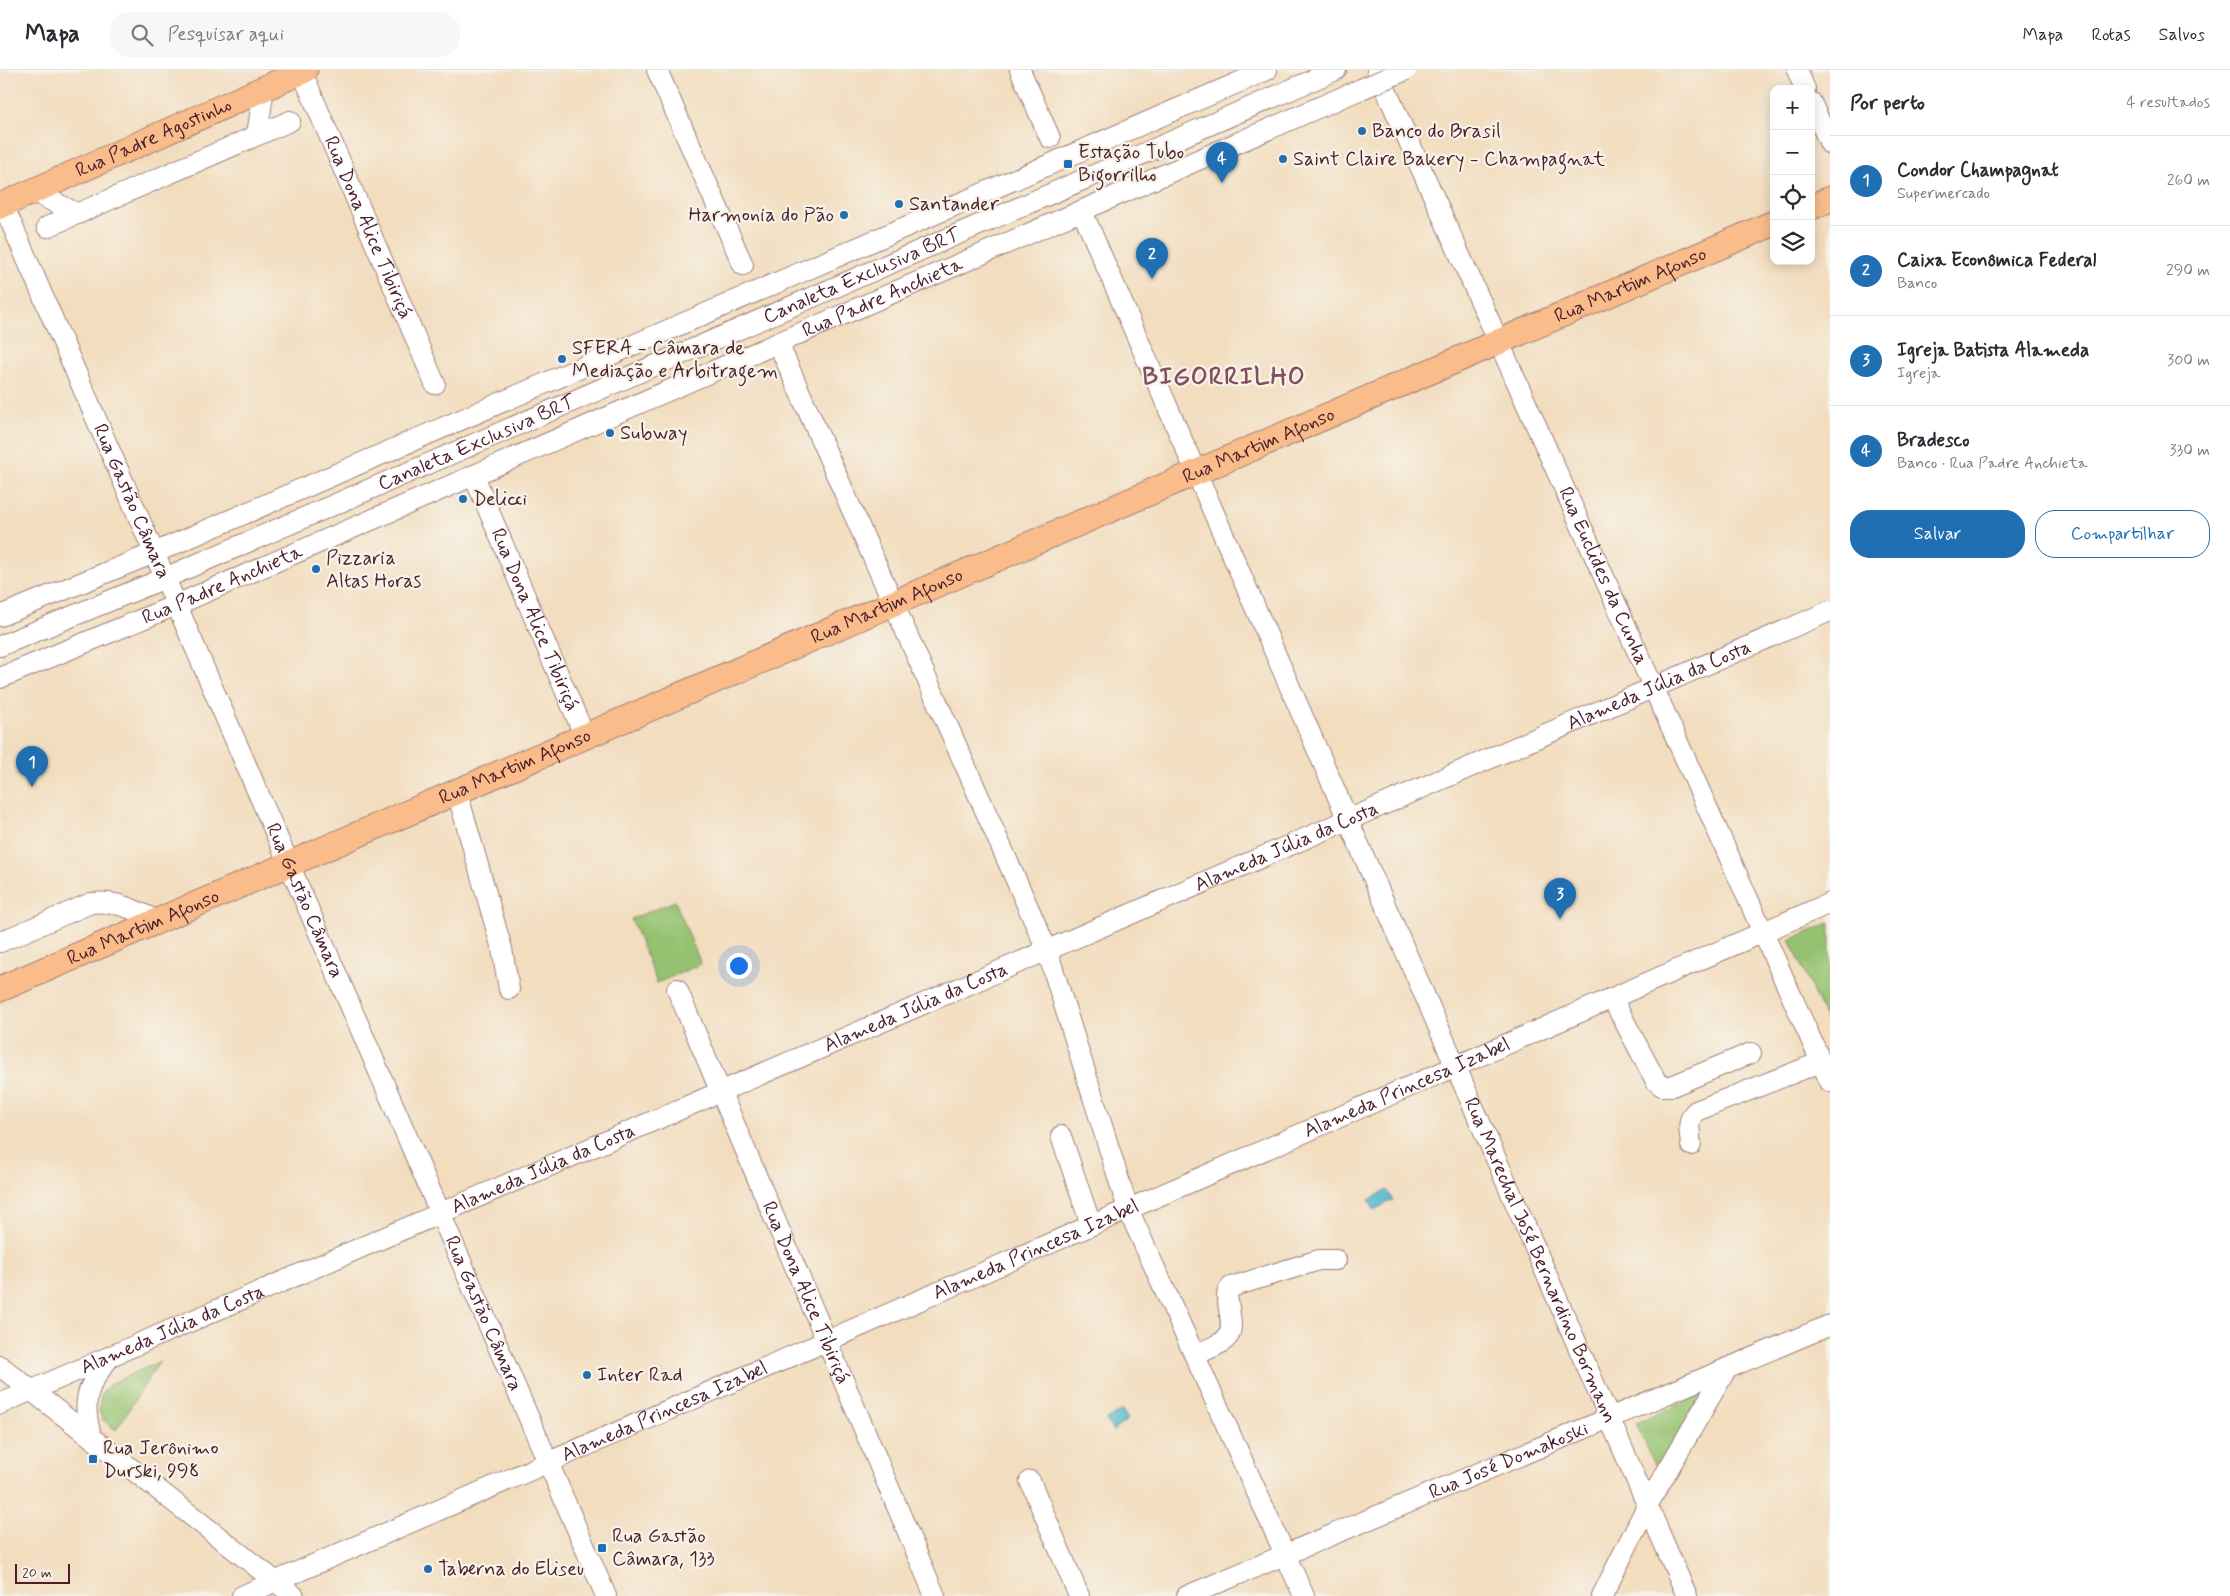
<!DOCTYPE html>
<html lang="pt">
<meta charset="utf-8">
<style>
body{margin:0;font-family:Mynerve,sans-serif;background:#f7f7f7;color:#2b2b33}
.controls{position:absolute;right:15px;top:15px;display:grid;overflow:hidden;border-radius:10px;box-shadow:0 2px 12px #0003}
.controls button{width:45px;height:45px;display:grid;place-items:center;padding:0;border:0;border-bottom:1px solid #e1e1e2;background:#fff;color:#2b2b33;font:25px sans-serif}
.scale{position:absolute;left:15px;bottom:12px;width:55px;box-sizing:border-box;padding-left:5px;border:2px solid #4a1f2b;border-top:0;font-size:14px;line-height:18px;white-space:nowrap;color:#4a1f2b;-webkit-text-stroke:4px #f7f3e8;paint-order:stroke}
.you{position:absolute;left:738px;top:895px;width:18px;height:18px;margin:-12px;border:4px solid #fff;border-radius:50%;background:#1a73e8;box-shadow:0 0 0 8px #1a73e833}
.badge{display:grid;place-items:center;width:32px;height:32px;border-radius:50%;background:#1f6fb2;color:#fff;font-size:16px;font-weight:700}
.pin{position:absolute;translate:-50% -41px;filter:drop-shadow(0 1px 2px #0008)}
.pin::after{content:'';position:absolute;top:26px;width:18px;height:15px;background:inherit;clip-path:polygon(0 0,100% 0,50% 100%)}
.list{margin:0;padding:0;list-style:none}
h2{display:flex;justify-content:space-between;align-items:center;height:65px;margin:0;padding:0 20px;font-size:21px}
h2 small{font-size:16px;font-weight:400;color:#7c7c81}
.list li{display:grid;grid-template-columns:32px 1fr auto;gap:15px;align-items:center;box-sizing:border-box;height:90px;padding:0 20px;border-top:1px solid #e1e1e2}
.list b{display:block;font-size:19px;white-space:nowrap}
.list p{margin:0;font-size:16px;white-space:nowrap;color:#7c7c81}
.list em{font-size:16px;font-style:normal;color:#7c7c81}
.actions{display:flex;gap:10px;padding:15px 20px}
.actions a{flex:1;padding:11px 0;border:1px solid #1f6fb2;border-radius:20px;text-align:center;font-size:18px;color:#1f6fb2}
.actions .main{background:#1f6fb2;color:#fff}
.icon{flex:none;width:28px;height:28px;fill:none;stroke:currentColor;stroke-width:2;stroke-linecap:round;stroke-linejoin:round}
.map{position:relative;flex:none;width:1830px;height:1526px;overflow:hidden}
header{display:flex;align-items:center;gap:30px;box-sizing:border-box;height:70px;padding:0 25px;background:#fff;border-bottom:1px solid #e1e1e2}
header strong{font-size:24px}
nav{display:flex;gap:28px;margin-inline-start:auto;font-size:18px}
.search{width:350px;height:45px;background:#f7f7f7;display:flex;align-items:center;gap:12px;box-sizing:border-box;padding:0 18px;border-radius:20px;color:#7c7c81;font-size:19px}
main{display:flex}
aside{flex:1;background:#fff}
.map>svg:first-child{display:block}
.green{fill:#95c270;stroke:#70704e}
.water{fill:#51b8cf;stroke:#4e6c7d}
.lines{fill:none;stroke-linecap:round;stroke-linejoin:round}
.minor-casing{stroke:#9e7e75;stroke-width:22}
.major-casing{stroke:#9e7e75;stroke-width:27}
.minor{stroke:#fff;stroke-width:20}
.major{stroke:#f9bc8a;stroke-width:25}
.minor-bridge-casing{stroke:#9e7e75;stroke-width:22;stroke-linecap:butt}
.minor-bridge{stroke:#fff;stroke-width:20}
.poi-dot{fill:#1f6fb2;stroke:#f7f3e8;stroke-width:2}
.labels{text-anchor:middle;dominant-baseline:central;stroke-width:4.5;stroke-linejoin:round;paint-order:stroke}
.poi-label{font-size:20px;fill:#4a1f2b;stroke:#f7f3e8;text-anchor:start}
.street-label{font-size:20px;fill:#4a1f2b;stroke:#f7f3e8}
.district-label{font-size:25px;font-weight:bold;letter-spacing:1px;fill:#814f61;stroke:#f7f3e8}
</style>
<header>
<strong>Mapa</strong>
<div class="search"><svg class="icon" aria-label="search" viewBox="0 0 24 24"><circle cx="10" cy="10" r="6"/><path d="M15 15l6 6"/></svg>Pesquisar aqui</div>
<nav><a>Mapa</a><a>Rotas</a><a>Salvos</a></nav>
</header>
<main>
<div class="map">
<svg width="1830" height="1526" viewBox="0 0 1830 1526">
<rect width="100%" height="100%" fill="#f7f3e8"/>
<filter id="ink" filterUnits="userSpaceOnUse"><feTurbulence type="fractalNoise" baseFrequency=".02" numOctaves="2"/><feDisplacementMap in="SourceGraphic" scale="10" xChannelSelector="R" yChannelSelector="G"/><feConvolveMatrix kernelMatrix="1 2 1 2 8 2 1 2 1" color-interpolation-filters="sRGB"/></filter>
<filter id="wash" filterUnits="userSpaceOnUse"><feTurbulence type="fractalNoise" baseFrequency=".0096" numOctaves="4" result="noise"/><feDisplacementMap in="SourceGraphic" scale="20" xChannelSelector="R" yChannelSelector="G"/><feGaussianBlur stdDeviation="1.12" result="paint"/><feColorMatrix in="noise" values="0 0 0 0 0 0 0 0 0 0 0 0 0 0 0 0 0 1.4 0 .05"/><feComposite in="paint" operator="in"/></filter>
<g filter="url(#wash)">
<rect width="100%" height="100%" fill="#f2ddbf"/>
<g class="green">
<path d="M 675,831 L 701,894 L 657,913 L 631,849 Z"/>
<path d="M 1829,853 L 1830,853 L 1830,960 L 1790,870 Z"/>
<path d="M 160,1291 L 116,1360 L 102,1349 L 99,1340 L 101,1325 L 110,1314 Z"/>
<path d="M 1701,1325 L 1658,1402 L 1636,1353 Z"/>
</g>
<g class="water">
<path d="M 1387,1120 L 1393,1130 L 1374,1140 L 1369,1130 Z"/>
<path d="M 1122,1340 L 1128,1349 L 1113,1361 L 1106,1350 Z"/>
</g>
</g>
<g filter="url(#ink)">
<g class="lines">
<defs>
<g id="minor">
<path d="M 657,0 L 743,195"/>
<path d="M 1020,0 L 1050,68"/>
<path id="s1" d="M 1377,0 L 1830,1012"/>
<path d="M 1797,0 L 1805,19"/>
<path id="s2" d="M 302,2 L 435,314"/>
<path d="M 1811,32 L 1830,74"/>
<path d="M 257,65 L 264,18"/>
<path d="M 32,121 L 78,144"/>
<path id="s3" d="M 3,134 L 606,1526"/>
<path id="s4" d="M 1082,141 L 1687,1526"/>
<path d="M 47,157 L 290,51"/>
<path d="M 778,273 L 1047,880 L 1128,1139 L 1304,1526"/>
<path id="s5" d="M 474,406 L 585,667"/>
<path d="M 0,546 L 154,483 L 1267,0"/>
<path id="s6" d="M 0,576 L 165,508 L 1336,0"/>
<path id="s7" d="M 0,608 L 176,535 L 1361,19"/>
<path d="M 457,722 L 502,879 L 509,919"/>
<path d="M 0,872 L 91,833 C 117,830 135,840 157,851"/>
<path id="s8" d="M 677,919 L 935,1526"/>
<path d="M 1612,928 L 1656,1011 L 1662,1016 L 1672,1016 L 1751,983"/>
<path d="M 1061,1066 L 1091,1155"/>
<path d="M 1691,1075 C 1690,1063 1686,1049 1696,1041 L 1821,992"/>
<path d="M 1195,1285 C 1236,1267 1234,1269 1227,1226 L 1228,1221 L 1231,1217 L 1319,1190 L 1336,1190"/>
<path d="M 0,1296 L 294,1526"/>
<path id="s9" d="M 0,1334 L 1830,541"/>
<path d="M 91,1366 C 81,1330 87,1315 110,1287"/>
<path d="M 1030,1411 L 1079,1526"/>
<path id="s10" d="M 242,1526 L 1830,833"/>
<path id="s11" d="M 1187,1526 L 1830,1255"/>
<path d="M 1602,1526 L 1648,1434 L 1727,1298"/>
</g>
<g id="major">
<path id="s12" d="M 0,136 L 305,0"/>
<path d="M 1811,137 L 1830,129"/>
<path id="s13" d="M 0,919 L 1774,153"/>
</g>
</defs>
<use href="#minor" class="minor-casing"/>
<use href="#major" class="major-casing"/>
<use href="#minor" class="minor"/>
<use href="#major" class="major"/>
<defs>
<path id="minor-bridge" d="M 1361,19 L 1406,0"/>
</defs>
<use href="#minor-bridge" class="minor-bridge-casing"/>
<use href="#minor-bridge" class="minor-bridge"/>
</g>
</g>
<g class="poi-dot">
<circle cx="1362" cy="61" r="5"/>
<circle cx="1283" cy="89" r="5"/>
<rect x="1063" y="89" width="10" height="10" rx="2.5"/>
<circle cx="899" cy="134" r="5"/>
<circle cx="844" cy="145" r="5"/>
<circle cx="562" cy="289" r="5"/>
<circle cx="610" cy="363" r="5"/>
<circle cx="463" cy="429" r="5"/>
<circle cx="316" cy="499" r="5"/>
<circle cx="587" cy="1305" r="5"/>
<rect x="88" y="1384" width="10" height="10" rx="2.5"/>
<rect x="597" y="1473" width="10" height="10" rx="2.5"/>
<circle cx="428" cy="1499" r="5"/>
</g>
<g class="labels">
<g class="poi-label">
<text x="1372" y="61">Banco do Brasil</text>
<text x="1078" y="82">Estação Tubo<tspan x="1078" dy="23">Bigorrilho</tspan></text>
<text x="1293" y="89">Saint Claire Bakery - Champagnat</text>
<text x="909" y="134">Santander</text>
<text x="834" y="145" text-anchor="end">Harmonia do Pão</text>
<text x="572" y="278">SFERA - Câmara de<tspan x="572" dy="23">Mediação e Arbitragem</tspan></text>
<text x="620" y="363">Subway</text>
<text x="473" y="429">Delicci</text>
<text x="326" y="488">Pizzaria<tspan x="326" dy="23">Altas Horas</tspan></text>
<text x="597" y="1305">Inter Rad</text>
<text x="103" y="1378">Rua Jerônimo<tspan x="103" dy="23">Durski, 998</tspan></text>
<text x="612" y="1466">Rua Gastão<tspan x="612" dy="23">Câmara, 133</tspan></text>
<text x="438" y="1499">Taberna do Eliseu</text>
</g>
<g class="street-label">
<text stroke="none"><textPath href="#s12" startOffset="168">Rua Padre Agostinho</textPath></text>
<text stroke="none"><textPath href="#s2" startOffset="169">Rua Dona Alice Tibiriçá</textPath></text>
<text stroke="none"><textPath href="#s6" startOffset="938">Canaleta Exclusiva BRT</textPath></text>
<text stroke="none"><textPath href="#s13" startOffset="1776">Rua Martim Afonso</textPath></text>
<text stroke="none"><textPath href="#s7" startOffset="961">Rua Padre Anchieta</textPath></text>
<text stroke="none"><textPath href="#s6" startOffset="518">Canaleta Exclusiva BRT</textPath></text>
<text stroke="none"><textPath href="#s13" startOffset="1371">Rua Martim Afonso</textPath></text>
<text stroke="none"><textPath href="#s3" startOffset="324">Rua Gastão Câmara</textPath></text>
<text stroke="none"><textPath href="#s1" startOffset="554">Rua Euclides da Cunha</textPath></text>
<text stroke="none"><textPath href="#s7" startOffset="241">Rua Padre Anchieta</textPath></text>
<text stroke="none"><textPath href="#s13" startOffset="966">Rua Martim Afonso</textPath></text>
<text stroke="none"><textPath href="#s5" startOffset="156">Rua Dona Alice Tibiriçá</textPath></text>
<text stroke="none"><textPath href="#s9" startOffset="1808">Alameda Júlia da Costa</textPath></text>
<text stroke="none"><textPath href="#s13" startOffset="561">Rua Martim Afonso</textPath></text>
<text stroke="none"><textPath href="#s9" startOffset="1402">Alameda Júlia da Costa</textPath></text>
<text stroke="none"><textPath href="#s3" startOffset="759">Rua Gastão Câmara</textPath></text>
<text stroke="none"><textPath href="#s13" startOffset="156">Rua Martim Afonso</textPath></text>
<text stroke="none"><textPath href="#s9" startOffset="998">Alameda Júlia da Costa</textPath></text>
<text stroke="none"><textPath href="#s10" startOffset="1271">Alameda Princesa Izabel</textPath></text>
<text stroke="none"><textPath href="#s9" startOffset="592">Alameda Júlia da Costa</textPath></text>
<text stroke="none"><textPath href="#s10" startOffset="866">Alameda Princesa Izabel</textPath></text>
<text stroke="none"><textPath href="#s4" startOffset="1145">Rua Marechal José Bernardino Bormann</textPath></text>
<text stroke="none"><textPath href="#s8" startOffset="330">Rua Dona Alice Tibiriçá</textPath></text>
<text stroke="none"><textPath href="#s3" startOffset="1209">Rua Gastão Câmara</textPath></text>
<text stroke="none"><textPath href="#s9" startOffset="188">Alameda Júlia da Costa</textPath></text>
<text stroke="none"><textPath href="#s10" startOffset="461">Alameda Princesa Izabel</textPath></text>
<text stroke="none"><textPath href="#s11" startOffset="349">Rua José Domakoski</textPath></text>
</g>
<g class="district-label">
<text x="1224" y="307">BIGORRILHO</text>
</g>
</g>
</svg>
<div class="controls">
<button>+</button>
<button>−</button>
<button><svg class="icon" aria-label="locate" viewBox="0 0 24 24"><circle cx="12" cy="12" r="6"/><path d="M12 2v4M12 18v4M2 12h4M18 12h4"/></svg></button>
<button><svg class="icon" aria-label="layers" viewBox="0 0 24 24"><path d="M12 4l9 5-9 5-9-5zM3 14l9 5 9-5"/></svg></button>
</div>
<div class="scale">20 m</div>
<div class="you"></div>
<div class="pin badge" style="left:32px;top:717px">1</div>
<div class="pin badge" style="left:1152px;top:209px">2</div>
<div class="pin badge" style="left:1560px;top:849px">3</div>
<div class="pin badge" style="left:1222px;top:113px">4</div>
</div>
<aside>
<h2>Por perto<small>4 resultados</small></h2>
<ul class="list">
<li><span class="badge">1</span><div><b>Condor Champagnat</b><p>Supermercado</p></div><em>260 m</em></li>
<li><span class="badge">2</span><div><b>Caixa Econômica Federal</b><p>Banco</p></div><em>290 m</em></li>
<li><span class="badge">3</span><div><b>Igreja Batista Alameda</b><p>Igreja</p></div><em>300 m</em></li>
<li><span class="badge">4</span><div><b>Bradesco</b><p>Banco · Rua Padre Anchieta</p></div><em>330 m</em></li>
</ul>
<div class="actions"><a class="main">Salvar</a><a>Compartilhar</a></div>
</aside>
</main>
